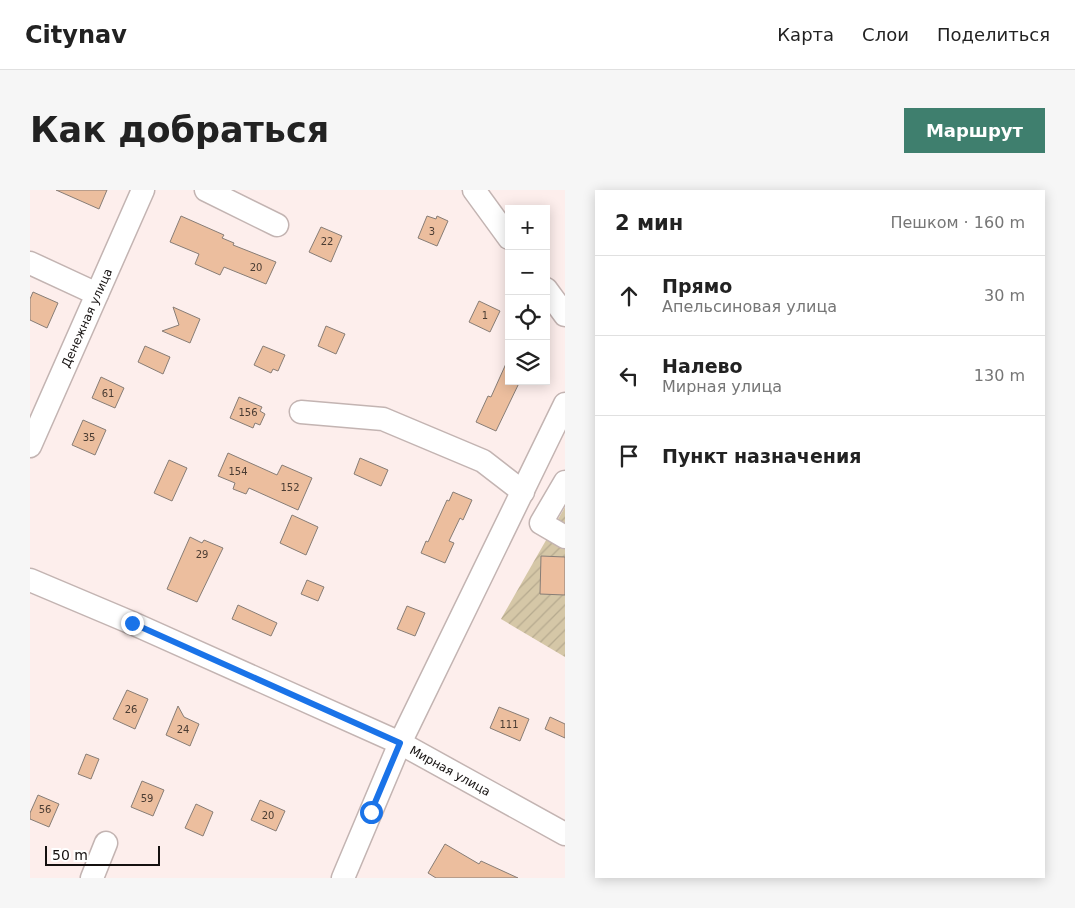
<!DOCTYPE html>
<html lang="ru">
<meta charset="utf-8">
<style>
body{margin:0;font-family:"DejaVu Sans",sans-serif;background:#f6f6f6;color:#222}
.controls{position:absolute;right:15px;top:15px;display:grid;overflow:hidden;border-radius:0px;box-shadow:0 2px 12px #0003}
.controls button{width:45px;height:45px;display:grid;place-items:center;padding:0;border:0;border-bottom:1px solid #e0e0e0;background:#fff;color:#222;font:25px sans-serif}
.scale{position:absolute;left:15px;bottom:12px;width:115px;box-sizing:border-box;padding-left:5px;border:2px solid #14100f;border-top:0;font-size:14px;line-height:18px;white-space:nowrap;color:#14100f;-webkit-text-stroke:4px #fff;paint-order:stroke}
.stop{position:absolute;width:15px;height:15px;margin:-11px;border:4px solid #1a73e8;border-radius:50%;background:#fff}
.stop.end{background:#1a73e8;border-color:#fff;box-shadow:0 1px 5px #0008}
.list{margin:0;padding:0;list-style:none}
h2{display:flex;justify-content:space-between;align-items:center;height:65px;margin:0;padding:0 20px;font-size:21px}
h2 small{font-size:16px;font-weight:400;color:#767676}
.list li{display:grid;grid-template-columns:32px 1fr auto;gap:15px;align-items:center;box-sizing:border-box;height:80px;padding:0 20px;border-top:1px solid #e0e0e0}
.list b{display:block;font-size:19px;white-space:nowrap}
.list p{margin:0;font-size:16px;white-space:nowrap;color:#767676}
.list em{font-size:16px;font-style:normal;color:#767676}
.icon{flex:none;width:28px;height:28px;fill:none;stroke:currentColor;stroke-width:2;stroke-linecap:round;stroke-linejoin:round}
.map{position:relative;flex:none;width:535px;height:688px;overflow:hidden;border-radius:0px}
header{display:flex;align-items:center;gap:30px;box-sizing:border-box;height:70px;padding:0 25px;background:#fff;border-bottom:1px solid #e0e0e0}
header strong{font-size:24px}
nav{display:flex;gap:28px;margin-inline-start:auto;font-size:18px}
.intro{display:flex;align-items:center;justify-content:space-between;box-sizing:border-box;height:120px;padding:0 30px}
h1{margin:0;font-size:35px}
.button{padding:12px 22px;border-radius:0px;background:#3f7f6e;color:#fff;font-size:18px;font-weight:700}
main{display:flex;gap:30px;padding:0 30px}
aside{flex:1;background:#fff;border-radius:0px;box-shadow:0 2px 12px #0003}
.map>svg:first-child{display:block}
.garden{fill:url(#garden-furrows)}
.building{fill:#ecbe9e;stroke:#877d76}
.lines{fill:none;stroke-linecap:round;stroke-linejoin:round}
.minor-casing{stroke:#c3b4b2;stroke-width:25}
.minor{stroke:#fff;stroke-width:22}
.route{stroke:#1a73e8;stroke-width:6}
.labels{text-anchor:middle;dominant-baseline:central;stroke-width:4;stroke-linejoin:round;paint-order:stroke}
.number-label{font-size:10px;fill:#4a3c33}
.street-label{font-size:12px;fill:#14100f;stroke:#fff}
</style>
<header>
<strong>Citynav</strong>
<nav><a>Карта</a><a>Слои</a><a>Поделиться</a></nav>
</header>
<div class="intro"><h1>Как добраться</h1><a class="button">Маршрут</a></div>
<main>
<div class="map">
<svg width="535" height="688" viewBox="0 0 535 688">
<defs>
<pattern id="garden-furrows" width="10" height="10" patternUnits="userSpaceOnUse" patternTransform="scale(1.25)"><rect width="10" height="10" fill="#d5c7a7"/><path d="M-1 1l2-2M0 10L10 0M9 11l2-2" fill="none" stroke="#b6aa8f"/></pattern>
</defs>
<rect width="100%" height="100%" fill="#fdeeec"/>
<path class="garden" d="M 535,317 L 535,467 L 471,429 Z"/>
<g class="building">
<path d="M 26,0 L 77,0 L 69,19 Z"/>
<path d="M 151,26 L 194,45 L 192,48 L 204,53 L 203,55 L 246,72 L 236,94 L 194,77 L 190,85 L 165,74 L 169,64 L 140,52 Z"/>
<path d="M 397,26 L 406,29 L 407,26 L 418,31 L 407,56 L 388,48 Z"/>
<path d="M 291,37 L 312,46 L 301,72 L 279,62 Z"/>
<path d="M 3,102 L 28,113 L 17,138 L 0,130 L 0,109 Z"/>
<path d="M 449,111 L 470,121 L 460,142 L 439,132 Z"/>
<path d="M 143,117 L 170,129 L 160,153 L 132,141 L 149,135 Z"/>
<path d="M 296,136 L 315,144 L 306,164 L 288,156 Z"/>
<path d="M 115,156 L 140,167 L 133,184 L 108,172 Z"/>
<path d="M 233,156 L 255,165 L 248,181 L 243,179 L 241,183 L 224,175 Z"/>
<path d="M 479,167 L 479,191 L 490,191 L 466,241 L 446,232 L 458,206 L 461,207 Z"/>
<path d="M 71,187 L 94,198 L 85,218 L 62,208 Z"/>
<path d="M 209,207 L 232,217 L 230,221 L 235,224 L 230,235 L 225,233 L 223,238 L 200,228 Z"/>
<path d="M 53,230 L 76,240 L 65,265 L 42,255 Z"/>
<path d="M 198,263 L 247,285 L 252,275 L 282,288 L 268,320 L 219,298 L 216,304 L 203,299 L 205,293 L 188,286 Z"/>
<path d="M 330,268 L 358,280 L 351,296 L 324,284 Z"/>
<path d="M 139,270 L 157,278 L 142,311 L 124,303 Z"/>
<path d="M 423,302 L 442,310 L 433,330 L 430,328 L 419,351 L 424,353 L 415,373 L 391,363 L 396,351 L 398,352 L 417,310 L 419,311 Z"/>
<path d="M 262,325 L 288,337 L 276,365 L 250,353 Z"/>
<path d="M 160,347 L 172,353 L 174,350 L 193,358 L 167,412 L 137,399 Z"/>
<path d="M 511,366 L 535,367 L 535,405 L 510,404 Z"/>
<path d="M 277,390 L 294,397 L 288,411 L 271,404 Z"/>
<path d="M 208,415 L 247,433 L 241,446 L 202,429 Z"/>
<path d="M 377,416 L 395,423 L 385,446 L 367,439 Z"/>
<path d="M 97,500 L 118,509 L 105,539 L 83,529 Z"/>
<path d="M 148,516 L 154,527 L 169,534 L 160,556 L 136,545 Z"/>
<path d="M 469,517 L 499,529 L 490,551 L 460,538 Z"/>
<path d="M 520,527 L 535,534 L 535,548 L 515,539 Z"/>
<path d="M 56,564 L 69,569 L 61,589 L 48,584 Z"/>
<path d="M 112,591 L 134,600 L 123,626 L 101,617 Z"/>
<path d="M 8,605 L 29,614 L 19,637 L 0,629 L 0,623 Z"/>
<path d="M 230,610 L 255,621 L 246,641 L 221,630 Z"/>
<path d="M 166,614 L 183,622 L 173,646 L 155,638 Z"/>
<path d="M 415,654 L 449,674 L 451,671 L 488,688 L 406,688 L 398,683 Z"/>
</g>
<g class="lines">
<defs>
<g id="minor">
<path d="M 176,0 L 247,35"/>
<path d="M 444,0 L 479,48"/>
<path d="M 0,73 L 67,104"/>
<path d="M 516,99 L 535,125"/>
<path d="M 271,222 L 353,229 L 453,271 L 493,302"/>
<path d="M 0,256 L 113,0"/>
<path d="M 535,292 L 511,333 L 535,347"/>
<path d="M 0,390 L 102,433 L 370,553 L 535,644"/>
<path d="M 62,688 L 76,653"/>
<path d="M 313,688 L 370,553 L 535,214"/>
</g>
</defs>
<use href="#minor" class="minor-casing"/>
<use href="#minor" class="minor"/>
</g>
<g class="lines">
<path class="route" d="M 102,433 L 370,553 L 341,622"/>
</g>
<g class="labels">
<g class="number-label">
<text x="402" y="41">3</text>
<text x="297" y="51">22</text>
<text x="226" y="77">20</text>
<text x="455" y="125">1</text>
<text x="78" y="203">61</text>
<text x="218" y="222">156</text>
<text x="59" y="247">35</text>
<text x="208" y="281">154</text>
<text x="260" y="297">152</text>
<text x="172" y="364">29</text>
<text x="101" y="519">26</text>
<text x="479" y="534">111</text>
<text x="153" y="539">24</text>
<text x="117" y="608">59</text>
<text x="15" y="619">56</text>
<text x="238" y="625">20</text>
</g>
<g class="street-label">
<text transform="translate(57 128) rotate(-66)">Денежная улица</text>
<text transform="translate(420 581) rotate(29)">Мирная улица</text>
</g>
</g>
</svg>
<div class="controls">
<button>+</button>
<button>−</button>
<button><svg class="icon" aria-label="locate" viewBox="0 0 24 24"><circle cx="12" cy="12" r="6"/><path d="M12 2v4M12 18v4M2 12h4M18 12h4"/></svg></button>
<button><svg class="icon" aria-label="layers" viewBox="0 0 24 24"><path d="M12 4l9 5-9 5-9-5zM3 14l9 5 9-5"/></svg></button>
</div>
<div class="scale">50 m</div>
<div class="stop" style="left:341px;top:622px"></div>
<div class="stop end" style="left:102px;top:433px"></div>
</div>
<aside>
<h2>2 мин<small>Пешком · 160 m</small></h2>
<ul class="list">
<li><svg class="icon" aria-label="ahead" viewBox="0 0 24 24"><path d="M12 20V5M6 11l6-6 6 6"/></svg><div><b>Прямо</b><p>Апельсиновая улица</p></div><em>30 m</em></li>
<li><svg class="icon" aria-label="left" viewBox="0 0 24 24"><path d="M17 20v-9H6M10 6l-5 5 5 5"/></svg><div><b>Налево</b><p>Мирная улица</p></div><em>130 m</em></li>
<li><svg class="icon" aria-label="arrive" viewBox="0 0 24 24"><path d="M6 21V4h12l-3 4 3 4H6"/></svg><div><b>Пункт назначения</b></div></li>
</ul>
</aside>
</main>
